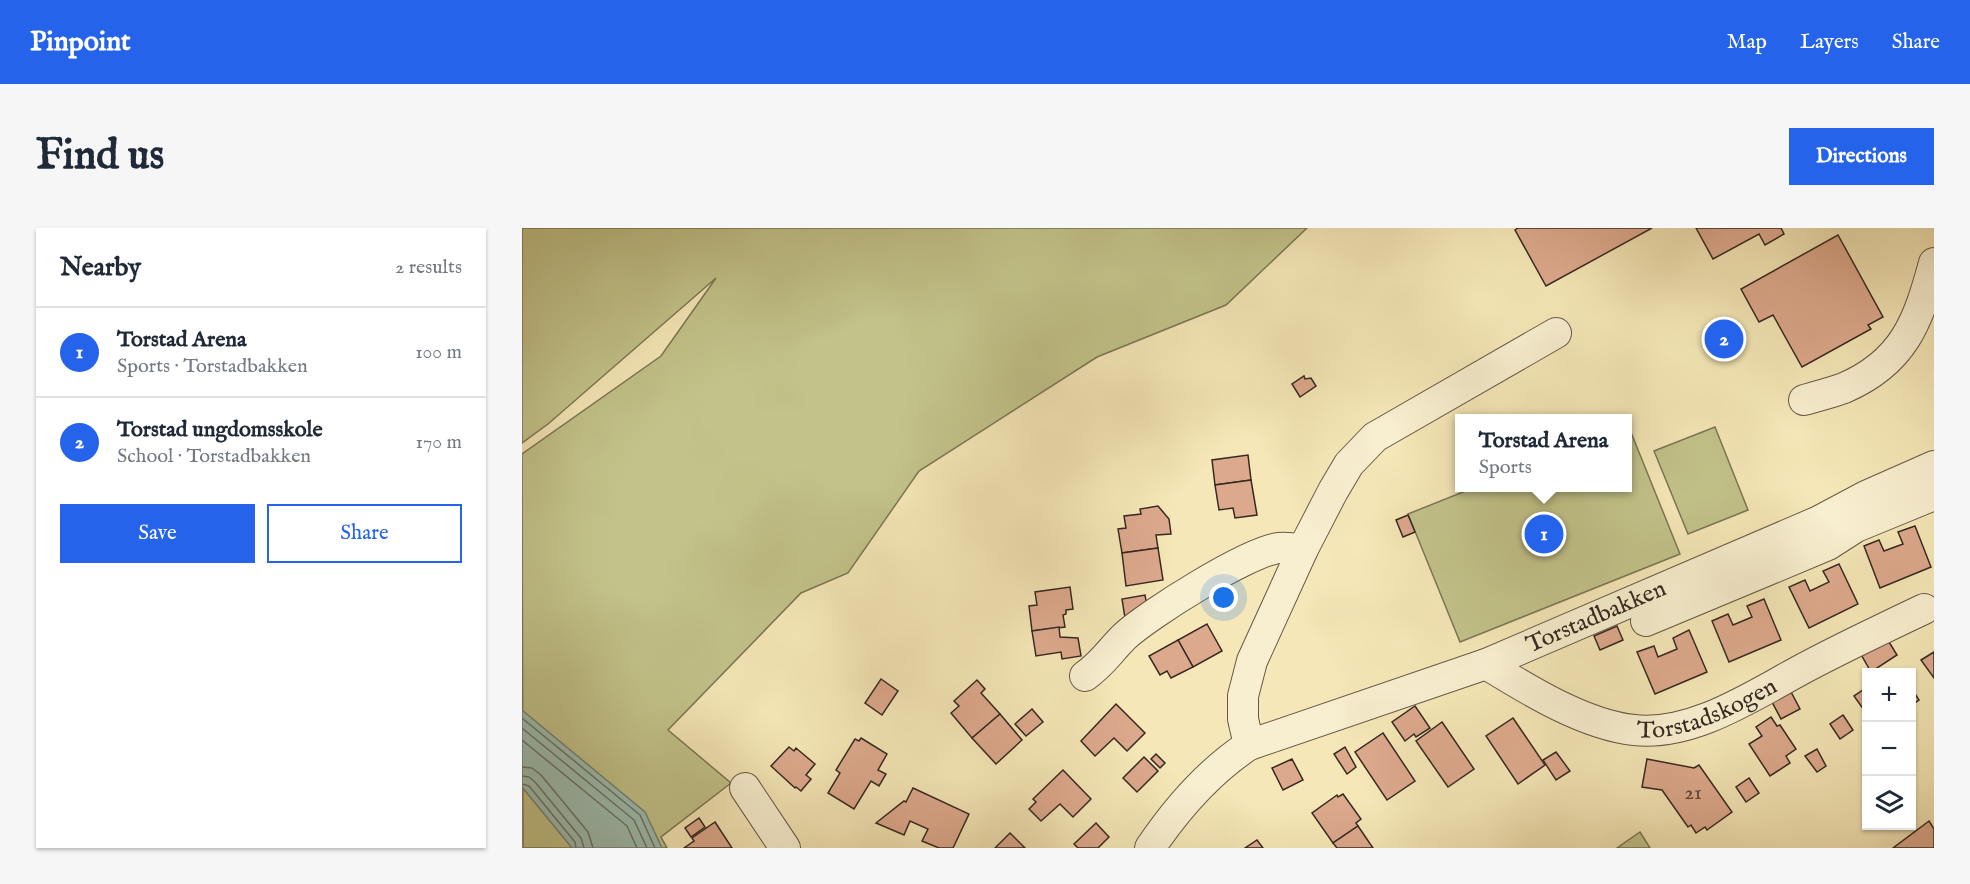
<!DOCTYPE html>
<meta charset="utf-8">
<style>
body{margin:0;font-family:"IM FELL English",serif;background:#f6f6f7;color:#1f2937}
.controls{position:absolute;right:18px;bottom:18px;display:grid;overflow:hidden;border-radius:0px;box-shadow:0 2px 4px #0004}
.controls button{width:54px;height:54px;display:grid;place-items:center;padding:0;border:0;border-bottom:2px solid #e0e1e3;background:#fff;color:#1f2937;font:30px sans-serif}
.you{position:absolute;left:702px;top:370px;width:21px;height:21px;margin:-15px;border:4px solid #fff;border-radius:50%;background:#1a73e8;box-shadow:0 0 0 9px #1a73e833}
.badge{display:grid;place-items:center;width:39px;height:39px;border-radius:50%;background:#2563eb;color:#fff;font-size:20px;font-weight:700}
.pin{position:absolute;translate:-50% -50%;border:3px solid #fff;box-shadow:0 2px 6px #0006}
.popup{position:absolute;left:933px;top:186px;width:177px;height:78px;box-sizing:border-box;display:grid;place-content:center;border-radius:0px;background:#fff;filter:drop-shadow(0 2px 4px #0005);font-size:20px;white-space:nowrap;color:#747a83}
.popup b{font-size:22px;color:#1f2937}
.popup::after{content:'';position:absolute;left:50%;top:100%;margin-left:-12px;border:12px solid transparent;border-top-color:#fff}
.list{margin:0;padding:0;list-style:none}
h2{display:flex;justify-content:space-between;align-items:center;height:78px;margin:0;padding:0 24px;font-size:26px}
h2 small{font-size:20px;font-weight:400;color:#747a83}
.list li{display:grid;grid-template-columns:39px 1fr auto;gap:18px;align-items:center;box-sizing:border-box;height:90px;padding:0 24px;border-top:2px solid #e0e1e3}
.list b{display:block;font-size:22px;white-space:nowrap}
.list p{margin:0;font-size:20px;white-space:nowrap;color:#747a83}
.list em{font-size:20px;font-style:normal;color:#747a83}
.actions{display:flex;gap:12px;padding:18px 24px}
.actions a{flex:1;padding:14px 0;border:2px solid #2563eb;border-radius:0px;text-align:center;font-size:21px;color:#2563eb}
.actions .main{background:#2563eb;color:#fff}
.icon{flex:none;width:33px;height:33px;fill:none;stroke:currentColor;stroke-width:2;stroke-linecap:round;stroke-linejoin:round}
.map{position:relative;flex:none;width:1412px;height:620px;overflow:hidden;border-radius:0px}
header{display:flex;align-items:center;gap:36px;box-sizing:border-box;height:84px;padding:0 30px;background:#2563eb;color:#fff}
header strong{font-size:28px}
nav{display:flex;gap:33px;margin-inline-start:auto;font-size:21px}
.intro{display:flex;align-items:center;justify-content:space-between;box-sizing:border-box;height:144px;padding:0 36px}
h1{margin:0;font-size:42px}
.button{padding:15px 27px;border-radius:0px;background:#2563eb;color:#fff;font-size:21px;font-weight:700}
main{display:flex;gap:36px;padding:0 36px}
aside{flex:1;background:#fff;border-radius:0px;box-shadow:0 2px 4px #0004}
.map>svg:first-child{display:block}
.green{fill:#c2c38a;stroke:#7c7656;stroke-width:1.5}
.water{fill:#9dbfb3;stroke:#748379;stroke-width:1.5}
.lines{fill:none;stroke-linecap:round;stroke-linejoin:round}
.shore{stroke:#6a746a;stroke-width:1.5}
.building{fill:#dda98d;stroke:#362922;stroke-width:1.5}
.minor-casing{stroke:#665847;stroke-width:32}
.minor{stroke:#f8efd0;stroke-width:30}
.labels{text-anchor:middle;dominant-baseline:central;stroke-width:6;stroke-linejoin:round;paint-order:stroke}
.number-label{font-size:21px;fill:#60493d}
.street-label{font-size:24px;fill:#362922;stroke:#f8efd0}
</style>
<header>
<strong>Pinpoint</strong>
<nav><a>Map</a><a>Layers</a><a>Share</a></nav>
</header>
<div class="intro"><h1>Find us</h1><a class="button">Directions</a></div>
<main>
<aside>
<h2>Nearby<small>2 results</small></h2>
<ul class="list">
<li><span class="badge">1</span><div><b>Torstad Arena</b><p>Sports · Torstadbakken</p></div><em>100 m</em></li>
<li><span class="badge">2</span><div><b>Torstad ungdomsskole</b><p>School · Torstadbakken</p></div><em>170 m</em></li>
</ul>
<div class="actions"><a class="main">Save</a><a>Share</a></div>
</aside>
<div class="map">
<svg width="1412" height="620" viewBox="0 0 1412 620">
<rect width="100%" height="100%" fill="#f5e7b7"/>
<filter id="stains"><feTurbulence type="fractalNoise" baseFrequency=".00333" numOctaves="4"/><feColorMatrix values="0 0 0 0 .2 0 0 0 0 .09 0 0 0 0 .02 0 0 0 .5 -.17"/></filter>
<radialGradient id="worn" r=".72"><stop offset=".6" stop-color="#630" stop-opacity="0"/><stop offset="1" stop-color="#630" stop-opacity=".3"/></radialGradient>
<g class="green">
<path d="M 0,0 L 785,0 L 704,77 L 575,129 L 397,243 L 326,345 L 279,365 L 146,502 L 209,555 L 139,609 L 145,620 L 1,620 L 0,226 L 139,128 L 194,50 L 26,196 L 0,215 Z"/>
<path d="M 1106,197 L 1158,326 L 938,414 L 886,286 L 951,260 L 1106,260 Z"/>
<path d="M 1193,199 L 1226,282 L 1166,306 L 1132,223 Z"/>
<path d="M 1118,604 L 1128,620 L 1095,620 Z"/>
</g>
<path class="water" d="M 0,482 L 123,584 L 140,620 L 50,620 L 0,559 Z"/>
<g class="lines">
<g class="shore">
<path d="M 0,490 L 118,587 L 133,620"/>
<path d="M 0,500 L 112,592 L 125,620"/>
<path d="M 0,512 L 105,598 L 115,620"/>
<path d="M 0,539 L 10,540 L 19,547 L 66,604 L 71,620"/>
<path d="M 0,548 L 7,549 L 13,554 L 59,610 L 62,620"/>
<path d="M 0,556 L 7,558 L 53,614 L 54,620"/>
</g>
</g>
<g class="building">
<path d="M 996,0 L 1130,0 L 1024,58 L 993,2 Z"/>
<path d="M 1174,0 L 1259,0 L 1262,6 L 1243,17 L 1237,6 L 1191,31 Z"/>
<path d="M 1316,7 L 1361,89 L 1346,97 L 1349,101 L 1280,139 L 1251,87 L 1237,94 L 1219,61 Z"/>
<path d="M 782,148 L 783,151 L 789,150 L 794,158 L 778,169 L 770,156 Z"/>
<path d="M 726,227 L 729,252 L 693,257 L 690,232 Z"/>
<path d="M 729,252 L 735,287 L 713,290 L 711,280 L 697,282 L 693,257 Z"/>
<path d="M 636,278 L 647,291 L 649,306 L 634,307 L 636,320 L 600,325 L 596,301 L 604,300 L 602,288 L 619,286 L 618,281 Z"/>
<path d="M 886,287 L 893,304 L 881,309 L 874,292 Z"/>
<path d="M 1393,298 L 1409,339 L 1358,360 L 1342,318 L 1357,312 L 1362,323 L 1381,316 L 1376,304 Z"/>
<path d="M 636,320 L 641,352 L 604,358 L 600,325 Z"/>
<path d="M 1317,336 L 1336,376 L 1287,400 L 1267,359 L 1283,352 L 1288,363 L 1307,354 L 1301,343 Z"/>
<path d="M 548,359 L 551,381 L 544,382 L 544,386 L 541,387 L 543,399 L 510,403 L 507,378 L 515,377 L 513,364 Z"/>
<path d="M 623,367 L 625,379 L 604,396 L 600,371 Z"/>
<path d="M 1242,371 L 1259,412 L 1207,434 L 1190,393 L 1206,386 L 1211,397 L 1230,389 L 1225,378 Z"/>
<path d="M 685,396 L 700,423 L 671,439 L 656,412 Z"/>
<path d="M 1095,398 L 1101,412 L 1078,422 L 1072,408 Z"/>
<path d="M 537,399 L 538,409 L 556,410 L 559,428 L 540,431 L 539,424 L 514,428 L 510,403 Z"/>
<path d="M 1167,402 L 1185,444 L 1133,466 L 1115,424 L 1132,418 L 1136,429 L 1155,421 L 1151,410 Z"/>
<path d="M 1364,409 L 1375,427 L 1349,444 L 1337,423 Z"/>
<path d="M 656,412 L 671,439 L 649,450 L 645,443 L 638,447 L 627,428 Z"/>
<path d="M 1412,424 L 1412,450 L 1399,432 Z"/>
<path d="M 359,451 L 376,463 L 360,487 L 343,475 Z"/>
<path d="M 455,452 L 463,461 L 459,465 L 478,486 L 450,510 L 429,485 L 437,478 L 432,473 Z"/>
<path d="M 1344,460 L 1344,485 L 1332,468 Z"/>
<path d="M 1390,461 L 1397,472 L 1390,477 Z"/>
<path d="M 1268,462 L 1278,481 L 1259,491 L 1249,472 Z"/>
<path d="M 594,476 L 623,505 L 605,523 L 592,510 L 573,528 L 559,513 Z"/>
<path d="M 893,478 L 908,500 L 894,509 L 892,506 L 883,513 L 870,494 Z"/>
<path d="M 510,481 L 521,494 L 504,508 L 493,496 Z"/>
<path d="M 478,486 L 500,512 L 474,536 L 450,510 Z"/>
<path d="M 1321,487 L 1331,502 L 1318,511 L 1308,496 Z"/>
<path d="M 1249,489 L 1255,498 L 1258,497 L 1274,521 L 1264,528 L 1268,535 L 1248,548 L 1227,516 L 1240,508 L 1234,499 Z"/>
<path d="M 991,490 L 1023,537 L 996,556 L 964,508 Z"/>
<path d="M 920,494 L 952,541 L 926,559 L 894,513 Z"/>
<path d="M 861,505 L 893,553 L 865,572 L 833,524 Z"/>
<path d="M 339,510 L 365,526 L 356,542 L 364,546 L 357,558 L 349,553 L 332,581 L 306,565 L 318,545 L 314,542 L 333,511 L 337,513 Z"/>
<path d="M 267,519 L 272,523 L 274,520 L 293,536 L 284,547 L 289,551 L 279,563 L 274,559 L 273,560 L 249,538 Z"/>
<path d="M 823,519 L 834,539 L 825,546 L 812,526 Z"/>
<path d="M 1295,521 L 1304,538 L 1295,544 L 1283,528 Z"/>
<path d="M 1034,524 L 1048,543 L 1034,552 L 1021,532 Z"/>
<path d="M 634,526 L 643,535 L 638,540 L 629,531 Z"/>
<path d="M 622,529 L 636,543 L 615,564 L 601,550 Z"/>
<path d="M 770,531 L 781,552 L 761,562 L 750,540 Z"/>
<path d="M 1125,531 L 1172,540 L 1177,537 L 1210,584 L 1185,602 L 1183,599 L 1174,605 L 1169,597 L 1166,599 L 1140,562 L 1120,559 Z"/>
<path d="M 541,542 L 569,571 L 551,589 L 538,576 L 519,593 L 507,581 L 514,574 L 511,571 Z"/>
<path d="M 1227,550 L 1237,565 L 1224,574 L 1214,559 Z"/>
<path d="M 391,560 L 447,586 L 431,620 L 417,620 L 400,613 L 406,601 L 388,593 L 382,607 L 354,595 L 382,573 L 384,574 Z"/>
<path d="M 821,566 L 839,591 L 834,595 L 836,598 L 811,615 L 790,585 L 815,567 L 816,569 Z"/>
<path d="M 177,590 L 183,599 L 169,609 L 163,600 Z"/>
<path d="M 1407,593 L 1412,601 L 1412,620 L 1371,620 Z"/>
<path d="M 193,594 L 210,620 L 162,620 L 172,613 L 170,610 Z"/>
<path d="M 574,595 L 587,609 L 576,620 L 556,620 L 552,616 Z"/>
<path d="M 836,598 L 851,620 L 815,620 L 811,615 Z"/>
<path d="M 488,605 L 503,620 L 473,620 Z"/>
<path d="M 735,612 L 741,620 L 723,620 Z"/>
</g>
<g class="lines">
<defs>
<g id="minor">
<path d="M 1282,172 C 1295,168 1309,165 1322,160 C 1382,134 1396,94 1412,35"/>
<path d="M 1124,393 L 1306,317 L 1334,299 L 1412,267"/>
<path id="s1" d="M 964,436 C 1006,462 1063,497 1112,502 C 1173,509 1236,464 1288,437 C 1326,417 1364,399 1402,381"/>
<path d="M 563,448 C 581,435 587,424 602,409 C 625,387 727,323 757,320 C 765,319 773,321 781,321"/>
<path d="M 727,517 L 721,491 L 721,468 L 730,433 L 781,321 L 811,263 L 827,236 L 853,209 L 1034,105"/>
<path d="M 223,560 L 263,620"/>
<path id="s2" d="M 628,620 C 655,580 686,544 727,517 L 964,436 L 1297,293 L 1344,268 L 1412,238"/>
</g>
</defs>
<use href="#minor" class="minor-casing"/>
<use href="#minor" class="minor"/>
</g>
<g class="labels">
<g class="number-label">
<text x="1171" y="565">21</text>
</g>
<g class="street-label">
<text stroke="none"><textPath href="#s2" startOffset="514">Torstadbakken</textPath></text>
<text stroke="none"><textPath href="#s1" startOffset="240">Torstadskogen</textPath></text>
</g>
</g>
<rect width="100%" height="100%" filter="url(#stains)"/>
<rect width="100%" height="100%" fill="url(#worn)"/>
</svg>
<div class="controls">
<button>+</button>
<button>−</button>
<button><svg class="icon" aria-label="layers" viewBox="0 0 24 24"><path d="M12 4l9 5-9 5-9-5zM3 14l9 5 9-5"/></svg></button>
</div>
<div class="you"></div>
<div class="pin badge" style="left:1022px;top:306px">1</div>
<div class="popup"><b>Torstad Arena</b>Sports</div>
<div class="pin badge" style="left:1202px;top:111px">2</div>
</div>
</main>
